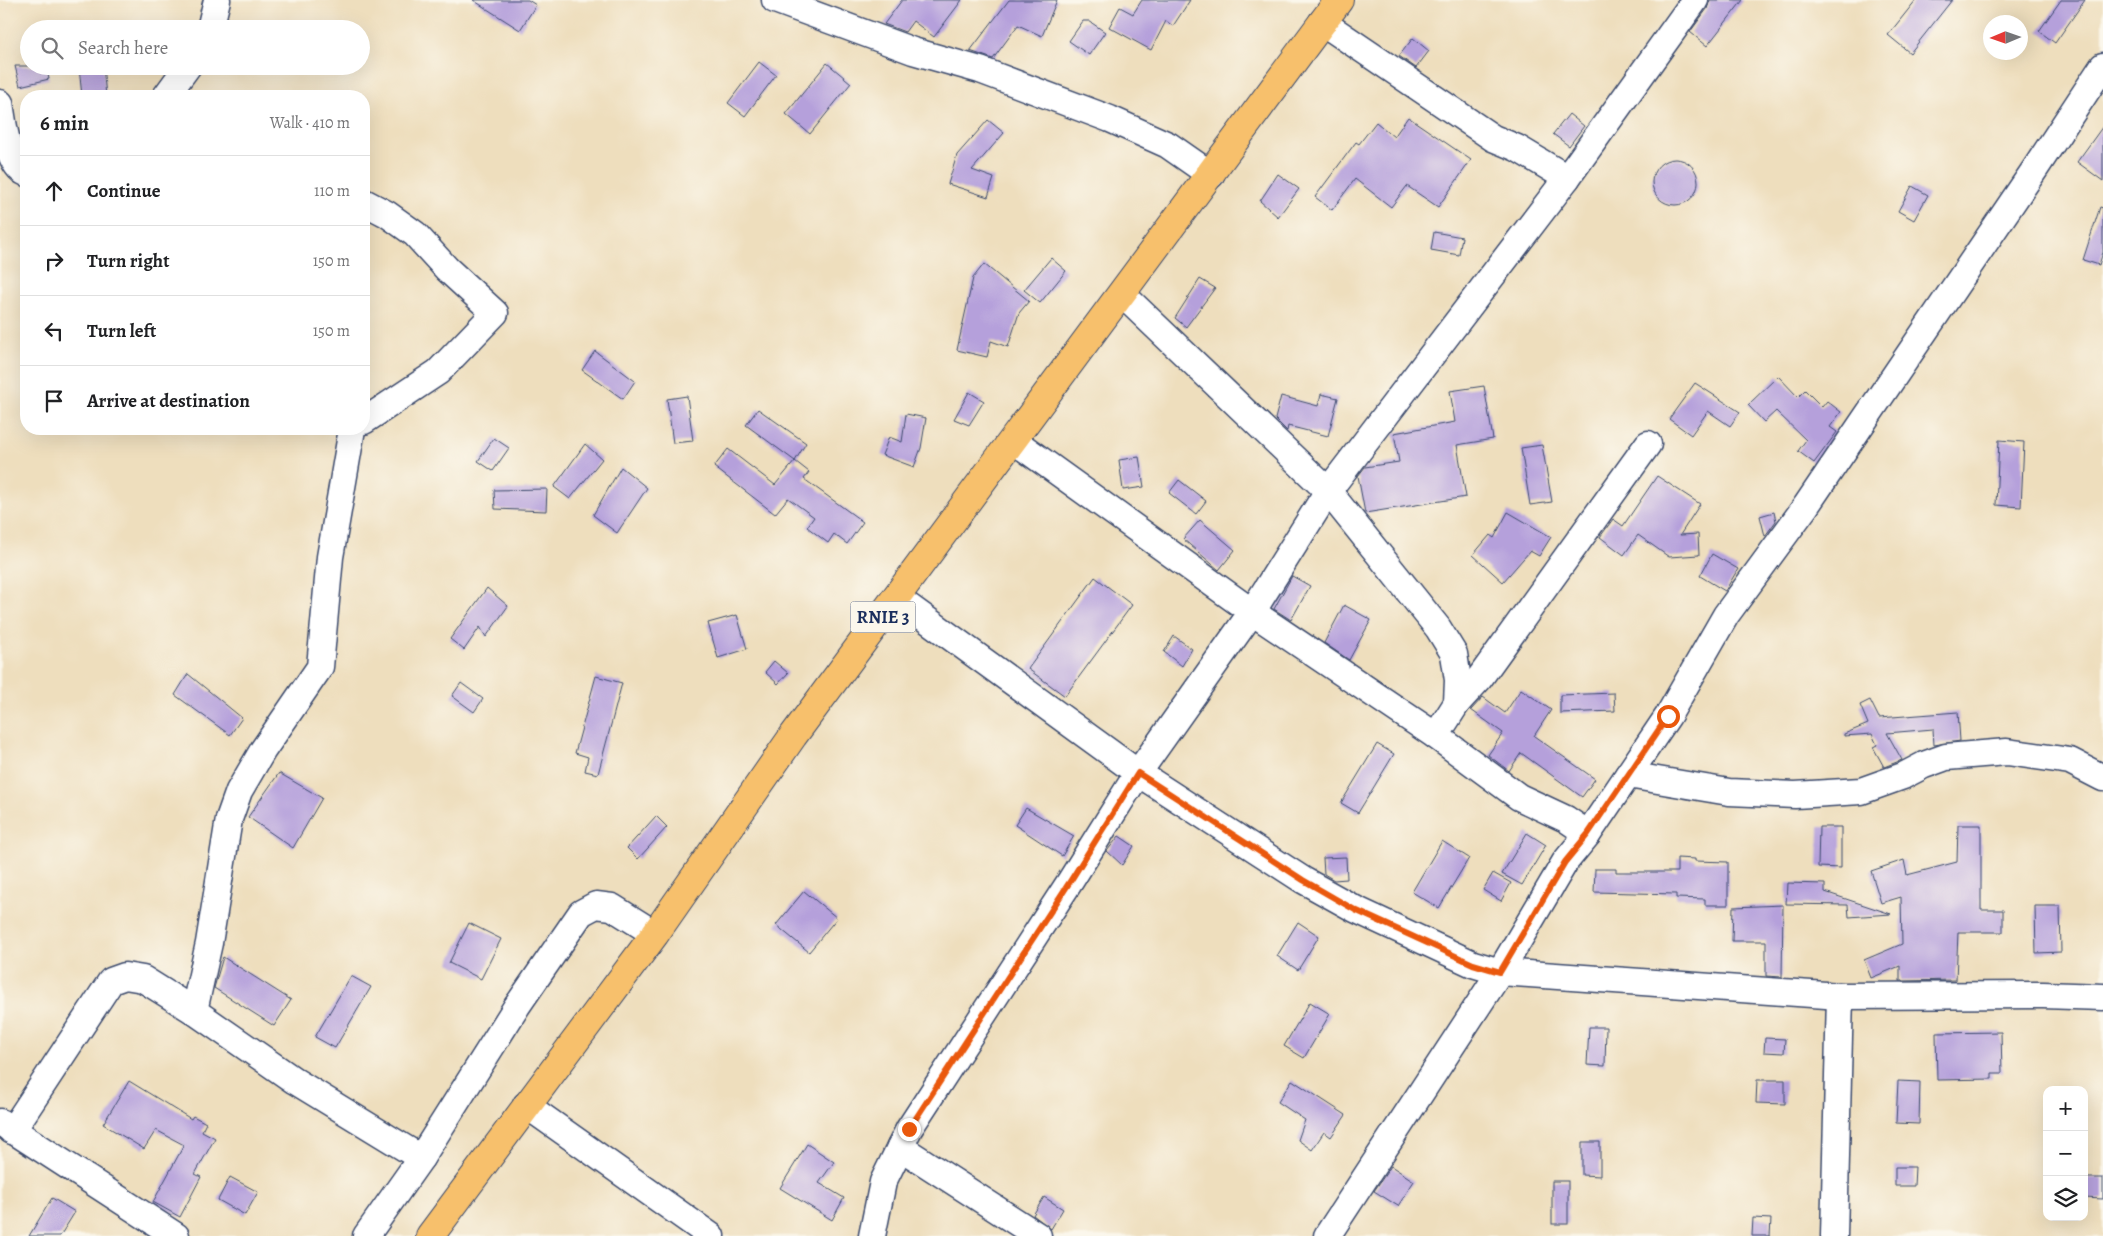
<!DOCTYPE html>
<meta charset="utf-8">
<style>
body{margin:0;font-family:Alegreya,serif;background:#f2f2f2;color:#202124}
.controls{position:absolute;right:15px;bottom:15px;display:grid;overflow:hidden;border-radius:10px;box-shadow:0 5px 20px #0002}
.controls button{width:45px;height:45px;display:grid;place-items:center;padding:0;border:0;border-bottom:1px solid #e0e0e0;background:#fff;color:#202124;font:25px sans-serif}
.compass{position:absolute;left:1983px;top:15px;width:45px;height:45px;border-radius:50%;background:#fff;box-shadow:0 5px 20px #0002;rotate:268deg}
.stop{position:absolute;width:15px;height:15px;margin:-11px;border:4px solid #ea580c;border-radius:50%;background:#fff}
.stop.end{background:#ea580c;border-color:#fff;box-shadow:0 1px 5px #0008}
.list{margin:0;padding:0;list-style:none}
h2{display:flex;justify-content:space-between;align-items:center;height:65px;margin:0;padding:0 20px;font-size:21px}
h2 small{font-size:16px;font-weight:400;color:#757577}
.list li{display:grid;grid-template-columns:32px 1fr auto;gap:15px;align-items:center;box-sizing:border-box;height:70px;padding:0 20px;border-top:1px solid #e0e0e0}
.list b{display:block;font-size:19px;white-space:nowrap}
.list em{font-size:16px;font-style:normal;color:#757577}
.icon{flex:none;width:28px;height:28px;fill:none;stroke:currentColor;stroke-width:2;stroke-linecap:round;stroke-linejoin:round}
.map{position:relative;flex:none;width:2103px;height:1236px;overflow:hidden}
.search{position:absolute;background:#fff;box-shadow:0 5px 20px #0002;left:20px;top:20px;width:350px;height:55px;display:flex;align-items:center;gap:12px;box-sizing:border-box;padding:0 18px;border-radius:28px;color:#757577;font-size:19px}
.panel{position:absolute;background:#fff;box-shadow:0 5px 20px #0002;left:20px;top:90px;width:350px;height:345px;border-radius:20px}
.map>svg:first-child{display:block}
.building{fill:#b5a0db}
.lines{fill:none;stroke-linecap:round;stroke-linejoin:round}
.minor-casing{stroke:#3b496c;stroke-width:29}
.highway-casing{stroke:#3b496c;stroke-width:30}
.minor{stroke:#fff;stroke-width:26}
.highway{stroke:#f7c06c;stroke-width:28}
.route{stroke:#ea580c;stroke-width:6}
.labels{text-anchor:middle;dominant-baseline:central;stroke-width:4;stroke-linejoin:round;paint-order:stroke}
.shield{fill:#fbf7ec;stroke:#5e6b89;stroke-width:1}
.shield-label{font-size:18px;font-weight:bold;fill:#1b2f5e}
</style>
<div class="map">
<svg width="2103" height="1236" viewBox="0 0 2103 1236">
<rect width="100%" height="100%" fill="#fbf7ec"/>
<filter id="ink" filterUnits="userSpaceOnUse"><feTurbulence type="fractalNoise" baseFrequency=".02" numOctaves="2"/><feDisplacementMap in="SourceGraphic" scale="10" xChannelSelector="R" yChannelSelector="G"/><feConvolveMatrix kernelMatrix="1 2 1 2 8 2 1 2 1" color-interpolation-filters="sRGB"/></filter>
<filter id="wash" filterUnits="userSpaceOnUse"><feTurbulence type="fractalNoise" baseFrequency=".0096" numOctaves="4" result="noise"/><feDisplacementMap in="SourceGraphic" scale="20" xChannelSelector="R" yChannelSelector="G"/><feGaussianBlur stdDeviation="1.12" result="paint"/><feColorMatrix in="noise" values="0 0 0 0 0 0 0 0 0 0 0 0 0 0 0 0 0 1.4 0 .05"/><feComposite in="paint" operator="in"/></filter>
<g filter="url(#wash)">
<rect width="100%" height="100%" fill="#eedebd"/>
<g id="blocks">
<g class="building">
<path d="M 473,0 L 528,0 L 536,5 L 520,30 Z"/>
<path d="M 902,0 L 962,0 L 934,37 L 913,21 L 905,32 L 884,24 Z"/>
<path d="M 1009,0 L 1057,0 L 1042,36 L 1018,25 L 993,59 L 970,51 Z"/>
<path d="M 1142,0 L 1190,0 L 1173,26 L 1166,21 L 1151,50 L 1109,27 L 1120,7 L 1133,14 Z"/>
<path d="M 1710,0 L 1743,0 L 1707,46 L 1690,32 L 1707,9 Z"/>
<path d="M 1916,0 L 1952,0 L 1910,53 L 1888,35 Z"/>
<path d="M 2061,0 L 2085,0 L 2055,43 L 2039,31 Z"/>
<path d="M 1083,21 L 1089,21 L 1105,32 L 1089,55 L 1069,41 Z"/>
<path d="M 1413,38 L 1429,51 L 1416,68 L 1399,56 Z"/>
<path d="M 759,62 L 776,75 L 745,116 L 728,103 Z"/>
<path d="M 827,63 L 851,83 L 810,134 L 786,114 Z"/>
<path d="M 15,66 L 46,66 L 49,79 L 20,86 Z"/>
<path d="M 103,66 L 106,96 L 82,96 L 79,67 Z"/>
<path d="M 1569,114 L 1584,126 L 1569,146 L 1553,134 Z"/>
<path d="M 1408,117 L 1471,160 L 1438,207 L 1407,186 L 1391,207 L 1355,179 L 1332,210 L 1315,197 L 1356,142 L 1359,144 L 1376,122 L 1394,137 Z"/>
<path d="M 988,120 L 1004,133 L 972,170 L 994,178 L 988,197 L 948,184 L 957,155 Z"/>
<path d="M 2103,126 L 2103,181 L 2077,162 Z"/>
<circle cx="1675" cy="182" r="23"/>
<path d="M 1278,174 L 1299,189 L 1278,217 L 1260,201 Z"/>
<path d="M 1912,186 L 1928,195 L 1914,220 L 1898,211 Z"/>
<path d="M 2100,207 L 2103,208 L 2103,252 L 2099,265 L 2083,260 Z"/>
<path d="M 1434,232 L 1462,237 L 1459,255 L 1431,250 Z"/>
<path d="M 1051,258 L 1066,271 L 1040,303 L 1024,290 Z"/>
<path d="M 984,264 L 1029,301 L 1019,313 L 1008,347 L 991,341 L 987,357 L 957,350 L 973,278 Z"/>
<path d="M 1200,279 L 1215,288 L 1186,327 L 1175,318 Z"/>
<path d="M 595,351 L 635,381 L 623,399 L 582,370 Z"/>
<path d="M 1778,376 L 1798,397 L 1805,390 L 1822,407 L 1827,401 L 1841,412 L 1830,427 L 1837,432 L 1814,463 L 1798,451 L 1806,440 L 1776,411 L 1764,422 L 1748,405 Z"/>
<path d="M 1695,383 L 1740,412 L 1730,426 L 1708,411 L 1691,435 L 1669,419 Z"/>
<path d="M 1484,386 L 1493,439 L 1457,445 L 1466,497 L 1365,513 L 1358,476 L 1365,467 L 1399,462 L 1394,433 L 1455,422 L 1450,391 Z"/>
<path d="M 969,392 L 984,401 L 969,425 L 954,419 Z"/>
<path d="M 1321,394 L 1338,398 L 1328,436 L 1288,426 L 1287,431 L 1275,419 L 1281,396 L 1318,406 Z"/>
<path d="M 687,396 L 693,441 L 673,443 L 667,399 Z"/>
<path d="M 758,409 L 806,443 L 795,461 L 746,425 Z"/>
<path d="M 906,414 L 926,418 L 921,448 L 914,467 L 882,455 L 889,437 L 902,442 Z"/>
<path d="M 494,438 L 509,448 L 493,471 L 478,461 Z"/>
<path d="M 1999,440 L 2024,442 L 2021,507 L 1996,505 Z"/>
<path d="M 585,444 L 602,459 L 570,499 L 554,487 Z"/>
<path d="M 1542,445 L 1552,502 L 1530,505 L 1521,448 Z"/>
<path d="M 728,449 L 775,485 L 795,461 L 809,472 L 804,479 L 863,522 L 847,544 L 834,534 L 828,543 L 807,527 L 814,517 L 788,498 L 775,514 L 714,467 Z"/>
<path d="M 1139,457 L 1144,487 L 1123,490 L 1119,460 Z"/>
<path d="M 621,467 L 647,488 L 617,533 L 593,515 Z"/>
<path d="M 1657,476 L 1700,504 L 1680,535 L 1698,534 L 1699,555 L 1669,557 L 1638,535 L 1624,555 L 1600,537 L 1613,519 L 1623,526 Z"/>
<path d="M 1179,480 L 1206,501 L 1196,514 L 1169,493 Z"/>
<path d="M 547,489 L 546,511 L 495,509 L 494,490 Z"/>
<path d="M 1508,512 L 1551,537 L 1539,556 L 1530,551 L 1503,582 L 1473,555 L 1490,535 L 1494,538 Z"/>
<path d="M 1774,512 L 1776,521 L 1765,536 L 1760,516 Z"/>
<path d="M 1200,520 L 1235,550 L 1219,570 L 1183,539 Z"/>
<path d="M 1712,554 L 1738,569 L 1725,591 L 1700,576 Z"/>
<path d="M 1292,576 L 1310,586 L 1291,620 L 1274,609 Z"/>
<path d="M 1095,577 L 1132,605 L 1065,696 L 1028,669 Z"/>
<path d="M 487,588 L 508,606 L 486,637 L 480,627 L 464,650 L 450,639 Z"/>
<path d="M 1344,605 L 1371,620 L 1349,660 L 1324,643 Z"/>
<path d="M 737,615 L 747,649 L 718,658 L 708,623 Z"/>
<path d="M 1174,636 L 1192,649 L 1182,666 L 1164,652 Z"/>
<path d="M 774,661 L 788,673 L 778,684 L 765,672 Z"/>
<path d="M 188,674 L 242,718 L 230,735 L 175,695 Z"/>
<path d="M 596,676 L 622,683 L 598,774 L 585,771 L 588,757 L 575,753 Z"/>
<path d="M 461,683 L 483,699 L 474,712 L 452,696 Z"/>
<path d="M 1521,689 L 1551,710 L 1534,736 L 1595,779 L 1582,797 L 1521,753 L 1509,771 L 1488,755 L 1503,733 L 1471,710 L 1483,697 L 1505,713 Z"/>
<path d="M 1614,693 L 1615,711 L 1560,713 L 1560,695 Z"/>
<path d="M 1870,700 L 1879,718 L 1958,712 L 1960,741 L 1934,745 L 1933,729 L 1887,733 L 1902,760 L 1884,767 L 1873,747 L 1877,745 L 1872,734 L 1844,736 L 1844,734 L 1868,724 L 1860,705 Z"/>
<path d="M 1377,744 L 1394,754 L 1358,813 L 1341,803 Z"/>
<path d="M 279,773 L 322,798 L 293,848 L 248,817 Z"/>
<path d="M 1026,808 L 1074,836 L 1062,856 L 1015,825 Z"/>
<path d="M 656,816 L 667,827 L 638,859 L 627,848 Z"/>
<path d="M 1958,825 L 1981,825 L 1981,910 L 2003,910 L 2003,932 L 1958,932 L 1956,980 L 1900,981 L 1900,966 L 1871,978 L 1864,960 L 1902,944 L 1901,897 L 1881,903 L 1871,871 L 1904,860 L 1907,875 L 1957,862 Z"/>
<path d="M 1819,827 L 1841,827 L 1841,868 L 1818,867 Z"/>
<path d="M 1527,833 L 1546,845 L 1522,885 L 1502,874 Z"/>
<path d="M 1119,836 L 1134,846 L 1122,865 L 1107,851 Z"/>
<path d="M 1442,841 L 1469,858 L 1439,908 L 1412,892 Z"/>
<path d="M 1346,857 L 1347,879 L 1334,880 L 1324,874 L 1323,858 Z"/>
<path d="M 1677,858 L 1695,859 L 1695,861 L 1728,862 L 1728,905 L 1705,905 L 1705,899 L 1676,898 L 1676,894 L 1594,892 L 1595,869 L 1616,869 L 1616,872 L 1677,872 Z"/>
<path d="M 1493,873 L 1511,883 L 1501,901 L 1483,890 Z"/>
<path d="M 1787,883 L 1825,884 L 1825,892 L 1891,914 L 1849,917 L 1848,905 L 1786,904 Z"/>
<path d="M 804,891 L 837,918 L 809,952 L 776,925 Z"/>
<path d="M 1783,905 L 1782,977 L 1766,976 L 1766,941 L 1732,941 L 1733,907 Z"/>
<path d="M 2035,906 L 2060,906 L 2061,952 L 2036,953 Z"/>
<path d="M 1298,922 L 1319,936 L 1298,970 L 1277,956 Z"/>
<path d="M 469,923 L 501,939 L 481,979 L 449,963 Z"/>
<path d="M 223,957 L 291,1000 L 274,1026 L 214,988 Z"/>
<path d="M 351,976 L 371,987 L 335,1048 L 315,1037 Z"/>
<path d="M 1310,1002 L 1330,1014 L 1304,1058 L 1284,1046 Z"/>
<path d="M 1589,1027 L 1606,1027 L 1605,1066 L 1587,1065 Z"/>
<path d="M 2001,1032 L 2002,1073 L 1992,1073 L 1992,1079 L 1937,1080 L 1936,1033 Z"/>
<path d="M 1765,1038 L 1785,1039 L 1784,1053 L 1764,1052 Z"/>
<path d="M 1292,1080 L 1346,1115 L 1331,1137 L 1324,1132 L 1312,1150 L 1298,1140 L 1305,1120 L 1278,1102 Z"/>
<path d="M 1757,1080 L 1785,1080 L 1785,1104 L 1756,1103 Z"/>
<path d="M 129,1081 L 191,1119 L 193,1116 L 206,1123 L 202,1131 L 215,1138 L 195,1174 L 201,1177 L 180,1217 L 153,1202 L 184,1145 L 156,1130 L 144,1149 L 103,1124 Z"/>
<path d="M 1898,1081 L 1920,1082 L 1919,1124 L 1896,1123 Z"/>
<path d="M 1582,1142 L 1600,1142 L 1600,1176 L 1582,1175 Z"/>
<path d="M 807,1144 L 834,1162 L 819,1183 L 844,1198 L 832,1220 L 780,1188 Z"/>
<path d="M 1391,1166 L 1414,1181 L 1398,1206 L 1374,1191 Z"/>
<path d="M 1895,1167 L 1915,1167 L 1914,1186 L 1895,1186 Z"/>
<path d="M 230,1177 L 258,1192 L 245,1215 L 218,1200 Z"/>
<path d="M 2084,1178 L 2103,1178 L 2103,1199 L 2084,1198 Z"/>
<rect x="1552" y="1181" width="16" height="43"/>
<path d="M 1044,1197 L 1063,1209 L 1051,1229 L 1033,1215 Z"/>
<path d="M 52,1198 L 75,1212 L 60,1236 L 29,1236 Z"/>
<path d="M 1753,1218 L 1771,1219 L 1770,1236 L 1752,1236 Z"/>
</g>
</g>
</g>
<g filter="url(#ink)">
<use href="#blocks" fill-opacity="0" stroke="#3b496c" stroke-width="1"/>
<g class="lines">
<defs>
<g id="minor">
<path d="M 775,0 L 913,51 L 980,70 L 1110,119 L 1168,145 L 1211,175"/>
<path d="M 1322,22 L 1493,138 L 1517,148 L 1567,178"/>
<path d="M 210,29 L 217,0"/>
<path d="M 166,96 L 188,66"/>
<path d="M 0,103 C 3,121 7,165 26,173"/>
<path d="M 364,202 L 387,214 L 415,234 L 447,269 L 495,313 L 438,372 L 364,421"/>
<path d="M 1122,294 L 1328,491 L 1438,628 L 1454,654 L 1458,680 L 1457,703"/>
<path d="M 1013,440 L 1252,612 L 1436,736"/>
<path d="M 897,598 L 1138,773 L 1303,880 L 1355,909 L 1473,964 L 1500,972 L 1840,996 L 2043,995 L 2103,997"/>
<path d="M 1628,775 L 1729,792 L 1795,795 L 1861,791 L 1903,776 L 1924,765 L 1946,757 L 2007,752 L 2070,761 L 2103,778"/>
<path d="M 1588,834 L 1566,819 L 1519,797 L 1436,736 L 1457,703 L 1479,679 L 1648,444"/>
<path d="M 194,1011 L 209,943 L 229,819 L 239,791 L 263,750 L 320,667 L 330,557 L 352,429"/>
<path d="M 526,1105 L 711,1236"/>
<path d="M 0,1122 L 176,1236"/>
<path d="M 12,1131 L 111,981 L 125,976 L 143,979 L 194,1011 L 295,1081 L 421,1158"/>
<path d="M 900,1147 L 1038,1236"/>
<path d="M 366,1236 L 421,1158 L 517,1006 L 581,913 L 596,905 L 612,907 L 655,934"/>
<path d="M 872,1236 L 883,1182 L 909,1129 L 1071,880 L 1138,773 L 1252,612 L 1328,491 L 1567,178 L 1695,0"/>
<path d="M 1327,1236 L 1500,972 L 1565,862 L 1588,834 L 1668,716 L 1726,615 L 1806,506 L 2035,169 L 2103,66"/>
<path d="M 1834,1236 L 1840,996"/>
</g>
<path id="highway" d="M 430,1236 L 655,934 L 793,736 L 1339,0"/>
</defs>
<use href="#minor" class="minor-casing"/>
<use href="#highway" class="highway-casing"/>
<use href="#minor" class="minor"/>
<use href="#highway" class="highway"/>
</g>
</g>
<g class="lines" filter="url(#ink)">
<path class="route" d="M 909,1129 L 1071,880 L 1138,773 L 1303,880 L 1355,910 L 1473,964 L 1500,972 L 1565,862 L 1588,834 L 1668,716"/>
</g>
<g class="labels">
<rect class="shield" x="850.5" y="601.5" width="65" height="31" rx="4"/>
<g class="shield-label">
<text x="883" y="617">RNIE 3</text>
</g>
</g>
</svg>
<div class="controls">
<button>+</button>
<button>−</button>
<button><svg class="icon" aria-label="layers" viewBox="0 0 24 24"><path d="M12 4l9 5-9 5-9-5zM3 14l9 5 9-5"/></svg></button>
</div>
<svg class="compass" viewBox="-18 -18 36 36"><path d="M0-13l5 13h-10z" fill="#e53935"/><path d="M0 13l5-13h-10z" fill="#757577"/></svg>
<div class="stop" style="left:1668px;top:716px"></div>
<div class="stop end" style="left:909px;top:1129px"></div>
<div class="search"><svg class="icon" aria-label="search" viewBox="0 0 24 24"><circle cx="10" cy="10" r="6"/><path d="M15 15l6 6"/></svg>Search here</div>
<section class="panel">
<h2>6 min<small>Walk · 410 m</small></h2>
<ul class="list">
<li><svg class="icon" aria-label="ahead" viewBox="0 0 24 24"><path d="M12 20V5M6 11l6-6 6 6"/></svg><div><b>Continue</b></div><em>110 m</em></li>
<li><svg class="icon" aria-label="right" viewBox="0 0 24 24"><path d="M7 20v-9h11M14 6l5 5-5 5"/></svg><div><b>Turn right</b></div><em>150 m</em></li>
<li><svg class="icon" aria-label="left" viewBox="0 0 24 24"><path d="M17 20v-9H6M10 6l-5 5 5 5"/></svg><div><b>Turn left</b></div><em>150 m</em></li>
<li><svg class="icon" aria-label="arrive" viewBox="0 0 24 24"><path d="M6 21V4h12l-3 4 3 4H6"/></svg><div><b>Arrive at destination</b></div></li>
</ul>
</section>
</div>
